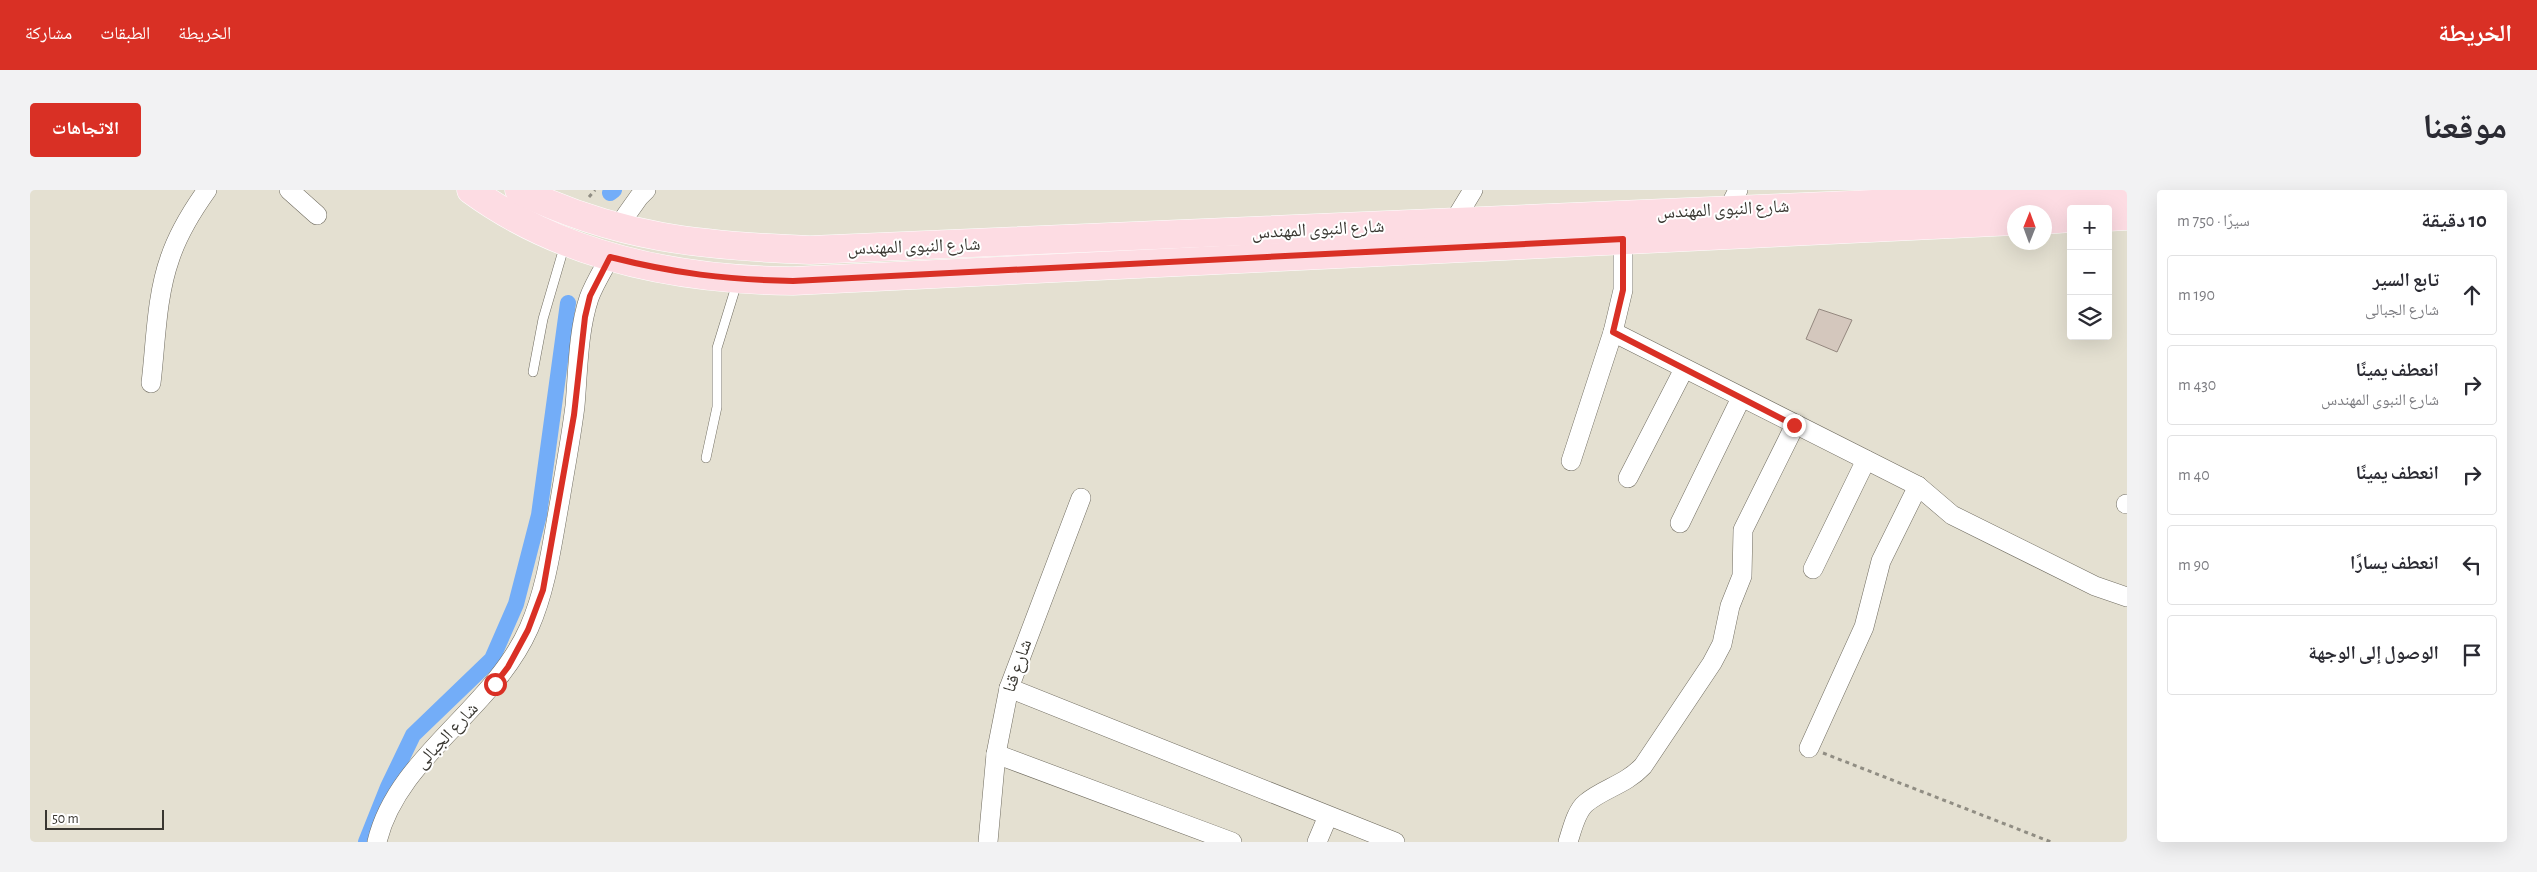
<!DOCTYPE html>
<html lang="ar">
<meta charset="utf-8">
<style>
body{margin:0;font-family:"Alegreya Sans","Noto Naskh Arabic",sans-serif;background:#f2f2f3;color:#2b2b33;direction:rtl}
.controls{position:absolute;right:15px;top:15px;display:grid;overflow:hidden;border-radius:5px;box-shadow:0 5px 20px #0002}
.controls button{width:45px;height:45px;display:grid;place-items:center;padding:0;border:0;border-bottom:1px solid #e1e1e2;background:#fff;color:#2b2b33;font:25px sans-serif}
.compass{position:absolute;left:1977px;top:15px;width:45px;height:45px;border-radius:50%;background:#fff;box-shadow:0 5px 20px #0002;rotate:1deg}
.scale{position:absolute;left:15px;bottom:12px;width:119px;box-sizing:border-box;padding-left:5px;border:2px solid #393731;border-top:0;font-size:14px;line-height:18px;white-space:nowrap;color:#393731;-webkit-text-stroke:4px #fff;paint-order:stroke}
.stop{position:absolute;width:15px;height:15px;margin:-11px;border:4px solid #d93025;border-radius:50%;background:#fff}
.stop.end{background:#d93025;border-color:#fff;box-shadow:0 1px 5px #0008}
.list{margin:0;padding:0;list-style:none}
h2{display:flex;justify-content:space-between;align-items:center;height:65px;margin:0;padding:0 20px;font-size:21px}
h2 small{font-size:16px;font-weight:400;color:#7c7c81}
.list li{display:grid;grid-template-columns:32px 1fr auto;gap:15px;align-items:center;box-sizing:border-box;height:80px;margin:0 10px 10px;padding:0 10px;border:1px solid #e1e1e2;border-radius:5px}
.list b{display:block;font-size:19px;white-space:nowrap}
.list p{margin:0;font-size:16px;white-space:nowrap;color:#7c7c81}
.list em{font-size:16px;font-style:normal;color:#7c7c81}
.icon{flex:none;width:28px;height:28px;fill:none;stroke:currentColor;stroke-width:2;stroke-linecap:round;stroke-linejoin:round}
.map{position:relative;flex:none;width:2097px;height:652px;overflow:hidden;direction:ltr;border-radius:5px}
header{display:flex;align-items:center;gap:30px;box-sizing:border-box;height:70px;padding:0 25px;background:#d93025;color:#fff}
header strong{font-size:24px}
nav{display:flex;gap:28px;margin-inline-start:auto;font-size:18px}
.intro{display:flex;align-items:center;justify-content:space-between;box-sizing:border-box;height:120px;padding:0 30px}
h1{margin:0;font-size:35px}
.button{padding:12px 22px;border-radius:5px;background:#d93025;color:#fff;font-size:18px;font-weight:700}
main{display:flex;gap:30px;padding:0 30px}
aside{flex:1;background:#fff;border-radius:5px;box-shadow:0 5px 20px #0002}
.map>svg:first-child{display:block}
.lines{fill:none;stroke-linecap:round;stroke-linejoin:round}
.canal{stroke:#73adf8;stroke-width:16}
.building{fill:#d4c7bd;stroke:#94887f}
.lane-casing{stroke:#706c60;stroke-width:10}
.street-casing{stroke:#706c60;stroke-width:20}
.primary-casing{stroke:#fff;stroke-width:29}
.path{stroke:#908d83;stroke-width:3;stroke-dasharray:4 4;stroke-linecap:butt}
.lane{stroke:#fff;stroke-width:9}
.street{stroke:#fff;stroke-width:19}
.primary{stroke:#fddce3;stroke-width:28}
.route{stroke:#d93025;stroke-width:6}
.labels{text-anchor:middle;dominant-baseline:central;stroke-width:4;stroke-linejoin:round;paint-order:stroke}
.street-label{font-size:18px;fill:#393731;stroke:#fff}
</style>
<header>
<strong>الخريطة</strong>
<nav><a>الخريطة</a><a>الطبقات</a><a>مشاركة</a></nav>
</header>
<div class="intro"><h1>موقعنا</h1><a class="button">الاتجاهات</a></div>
<main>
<aside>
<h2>10 دقيقة<small>سيرًا · 750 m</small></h2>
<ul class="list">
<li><svg class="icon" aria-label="ahead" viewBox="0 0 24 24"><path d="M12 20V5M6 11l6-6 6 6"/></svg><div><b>تابع السير</b><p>شارع الجبالى</p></div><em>190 m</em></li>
<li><svg class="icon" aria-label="right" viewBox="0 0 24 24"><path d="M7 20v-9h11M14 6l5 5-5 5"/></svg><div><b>انعطف يمينًا</b><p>شارع النبوى المهندس</p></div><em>430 m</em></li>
<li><svg class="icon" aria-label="right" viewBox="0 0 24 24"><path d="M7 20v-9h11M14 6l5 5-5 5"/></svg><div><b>انعطف يمينًا</b></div><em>40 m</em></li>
<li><svg class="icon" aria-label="left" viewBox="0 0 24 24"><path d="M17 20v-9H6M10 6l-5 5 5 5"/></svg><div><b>انعطف يسارًا</b></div><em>90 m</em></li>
<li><svg class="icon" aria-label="arrive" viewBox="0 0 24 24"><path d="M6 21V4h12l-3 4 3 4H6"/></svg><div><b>الوصول إلى الوجهة</b></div></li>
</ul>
</aside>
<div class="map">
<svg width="2097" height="652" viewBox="0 0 2097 652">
<rect width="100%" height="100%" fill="#e4e0d1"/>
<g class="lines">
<g class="canal">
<path d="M 580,3 L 584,0"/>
<path d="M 336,652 L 358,597 L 383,545 L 462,469 L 486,414 L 509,325 L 538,113"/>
</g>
</g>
<path class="building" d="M 1789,119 L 1822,130 L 1807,162 L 1776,149 Z"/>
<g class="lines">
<defs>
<g id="lane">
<path d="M 503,182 L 513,129 L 535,54"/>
<path d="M 676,268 L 687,217 L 687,158 L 707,93"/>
</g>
<g id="street">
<path d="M 259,0 L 287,25"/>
<path d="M 1698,20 L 1708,0"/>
<path d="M 1423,33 L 1443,0"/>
<path d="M 587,38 L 609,7 L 616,0"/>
<path d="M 1593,49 L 1593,100 L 1583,142 L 1888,296 L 1922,325 L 2065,396 L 2097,407"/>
<path d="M 121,193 C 126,152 126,107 140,68 C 148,44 162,21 177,0"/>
<path d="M 1541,271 L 1583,142"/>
<path d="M 1598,288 L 1654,179"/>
<path d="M 2096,314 L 2097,314"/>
<path d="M 1650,333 L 1711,208"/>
<path d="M 1783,379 L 1836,270"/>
<path d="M 979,498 L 1365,652"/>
<path d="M 1779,558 L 1834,437 L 1851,371 L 1888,296"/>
<path d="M 966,564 L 1202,652"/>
<path d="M 347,652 C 367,567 463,520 499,438 C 517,397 522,353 530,310 C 535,279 541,248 545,216 C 548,181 548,141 559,108 C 564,94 573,80 580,67"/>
<path d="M 958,652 L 966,564 L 979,498 L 1051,308"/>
<path d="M 1287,652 L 1298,626"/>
<path d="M 1538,652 C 1542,640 1546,621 1556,613 C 1574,598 1595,595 1613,576 L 1682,473 L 1692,454 L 1700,416 L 1712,386 L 1713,340 L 1765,235"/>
</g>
<g id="primary">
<path d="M 441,0 C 534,68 650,90 763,91 L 1984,31"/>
<path d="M 489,0 C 586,48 673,56 780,60 L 2097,3"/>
<path d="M 2078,27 L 2097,26"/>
<path d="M 2014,30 L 2041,28"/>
</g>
</defs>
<use href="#lane" class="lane-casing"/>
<use href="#street" class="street-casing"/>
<use href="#primary" class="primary-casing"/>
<g class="path">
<path d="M 559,7 L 565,0"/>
<path d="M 1793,563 L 2021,652"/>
</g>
<use href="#lane" class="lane"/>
<use href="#street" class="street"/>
<use href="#primary" class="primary"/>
</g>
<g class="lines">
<path class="route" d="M 465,494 L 478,477 L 498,440 L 513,400 L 544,225 L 555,127 L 560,106 L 580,67 C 643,83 697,90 763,91 L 1593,49 L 1593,100 L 1583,142 L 1764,235"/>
</g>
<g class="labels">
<g class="street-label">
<text transform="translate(1693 20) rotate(-3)">شارع النبوى المهندس</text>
<text transform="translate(1288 40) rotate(-3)">شارع النبوى المهندس</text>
<text transform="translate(884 57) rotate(-2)">شارع النبوى المهندس</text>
<text transform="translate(988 476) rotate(-71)">شارع قنا</text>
<text transform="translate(417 546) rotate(-47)">شارع الجبالى</text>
</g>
</g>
</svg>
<div class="controls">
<button>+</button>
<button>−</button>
<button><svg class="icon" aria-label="layers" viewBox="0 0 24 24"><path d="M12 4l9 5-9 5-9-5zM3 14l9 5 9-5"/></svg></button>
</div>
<svg class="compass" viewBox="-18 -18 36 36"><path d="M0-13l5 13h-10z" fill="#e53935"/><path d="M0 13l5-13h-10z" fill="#7c7c81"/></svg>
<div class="scale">50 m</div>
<div class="stop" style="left:465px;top:494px"></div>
<div class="stop end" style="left:1764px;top:235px"></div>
</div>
</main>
